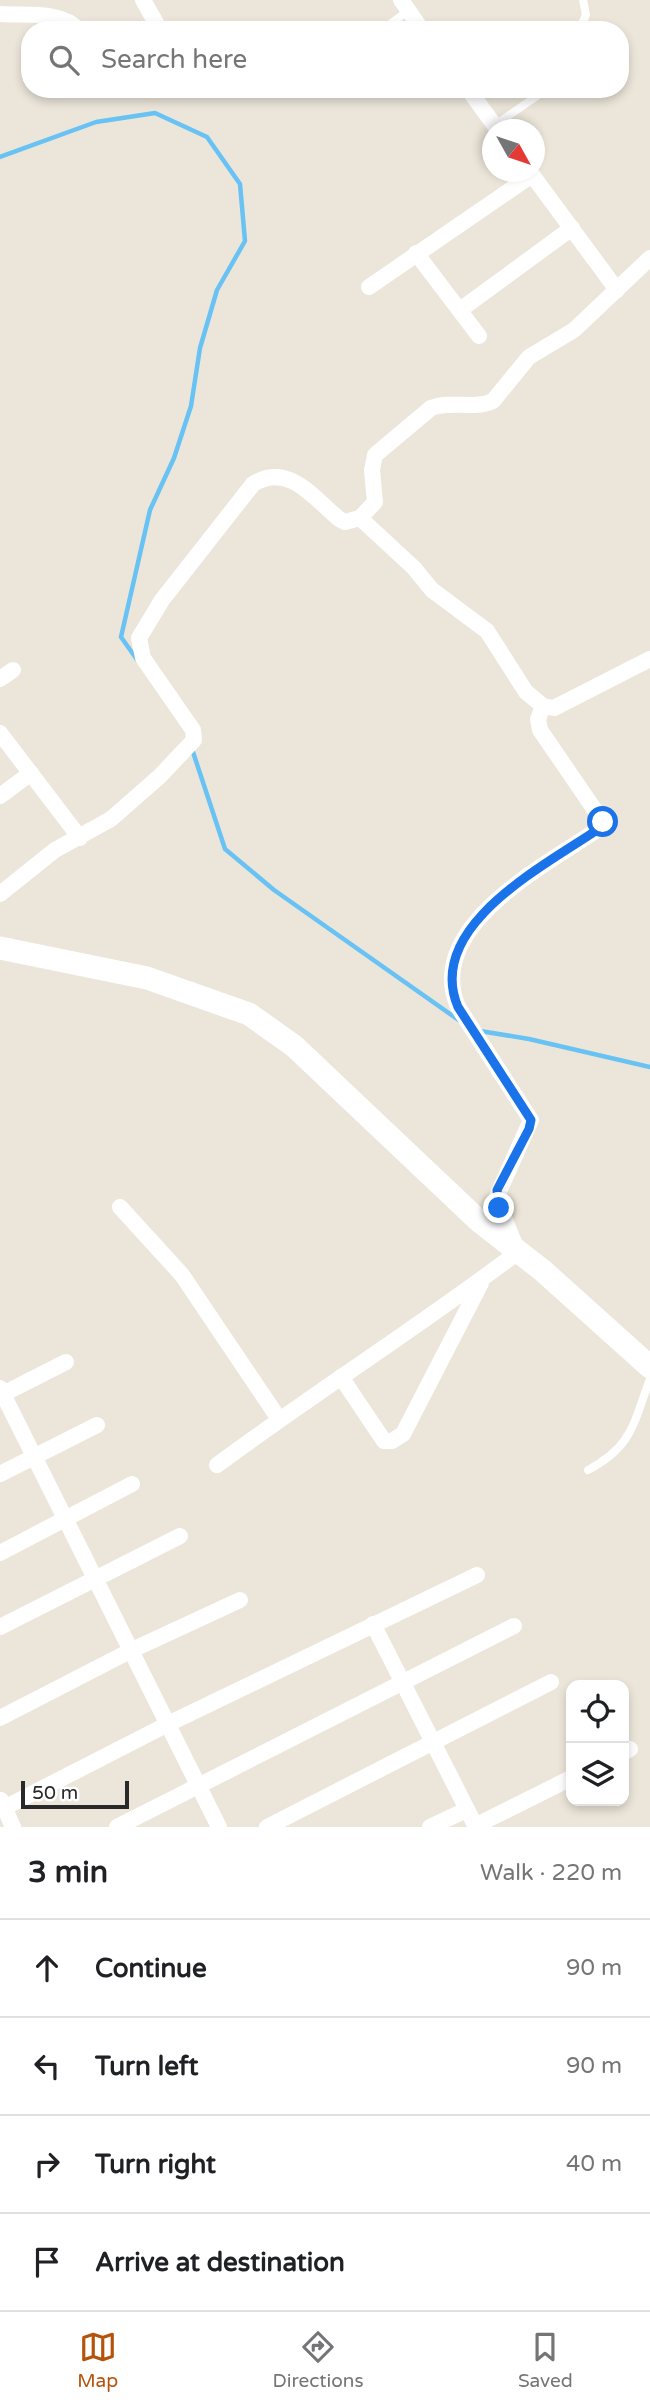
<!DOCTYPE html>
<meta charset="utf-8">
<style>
body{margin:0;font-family:"Varela Round",sans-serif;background:#f6f6f6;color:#202124}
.controls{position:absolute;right:21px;bottom:21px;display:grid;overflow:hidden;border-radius:14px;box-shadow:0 4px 10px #0003}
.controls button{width:63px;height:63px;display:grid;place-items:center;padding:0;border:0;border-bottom:2px solid #e0e0e0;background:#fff;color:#202124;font:35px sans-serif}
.compass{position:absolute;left:482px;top:119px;width:63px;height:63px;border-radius:50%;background:#fff;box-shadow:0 4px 10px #0003;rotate:130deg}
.scale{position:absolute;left:21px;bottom:18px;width:108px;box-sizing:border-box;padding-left:7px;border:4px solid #292929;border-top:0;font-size:19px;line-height:24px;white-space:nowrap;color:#292929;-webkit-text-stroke:5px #fff;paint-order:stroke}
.stop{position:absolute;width:21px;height:21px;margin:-16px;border:5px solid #1a73e8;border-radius:50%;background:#fff}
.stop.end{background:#1a73e8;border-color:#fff;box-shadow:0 2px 7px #0008}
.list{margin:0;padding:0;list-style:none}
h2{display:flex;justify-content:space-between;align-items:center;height:91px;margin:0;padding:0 28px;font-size:30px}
h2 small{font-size:23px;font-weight:400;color:#757577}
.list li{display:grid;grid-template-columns:46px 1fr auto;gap:21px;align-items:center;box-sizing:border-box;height:98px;padding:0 28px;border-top:2px solid #e0e0e0}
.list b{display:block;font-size:26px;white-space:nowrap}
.list em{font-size:23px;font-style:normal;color:#757577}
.icon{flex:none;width:38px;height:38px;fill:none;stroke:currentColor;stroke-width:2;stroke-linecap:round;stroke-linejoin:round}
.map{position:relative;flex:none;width:650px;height:1827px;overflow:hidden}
.search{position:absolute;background:#fff;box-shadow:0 4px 10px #0003;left:21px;right:21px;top:21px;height:77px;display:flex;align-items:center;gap:18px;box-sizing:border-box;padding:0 24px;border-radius:28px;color:#757577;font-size:26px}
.sheet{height:483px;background:#fff}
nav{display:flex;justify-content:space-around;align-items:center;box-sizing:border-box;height:98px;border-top:2px solid #e0e0e0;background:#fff;font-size:19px;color:#757577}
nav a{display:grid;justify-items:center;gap:4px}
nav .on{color:#b45309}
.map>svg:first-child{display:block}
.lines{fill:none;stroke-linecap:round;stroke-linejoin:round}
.stream{stroke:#68c2f3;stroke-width:4.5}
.lane{stroke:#fff;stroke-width:8}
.street{stroke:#fff;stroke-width:16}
.secondary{stroke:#fff;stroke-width:23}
.route{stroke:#1a73e8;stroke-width:9}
</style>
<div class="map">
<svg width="650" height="1827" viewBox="0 0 650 1827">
<rect width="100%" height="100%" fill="#ece6da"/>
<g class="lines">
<g class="stream">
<path d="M 0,157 L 96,122 L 155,113 L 207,137 L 240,184 L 245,241 L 217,290 L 200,348 L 191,406 L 174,458 L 150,510 L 121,637 L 138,661"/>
<path d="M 192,749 L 225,849 L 274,890 L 460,1021"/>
<path d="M 480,1031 L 529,1039 L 650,1067"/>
</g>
<g class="lane">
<path d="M 382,30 L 408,11"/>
<path d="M 579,30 L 586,15 L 583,0"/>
<path d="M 495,125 L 547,89"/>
<path d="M 588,1470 C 633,1446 633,1424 650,1379"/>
</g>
<g class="street">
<path d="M 143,0 L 160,30"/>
<path d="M 401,0 L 422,30"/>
<path d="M 0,14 C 26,16 60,10 79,30"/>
<path d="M 468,89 L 498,130"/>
<path d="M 530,172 L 617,290"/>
<path d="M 416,253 L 479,336"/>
<path d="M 369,287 L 532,175"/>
<path d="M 460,310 L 572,228"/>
<path d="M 360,518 L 414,568 L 432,590 L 487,631 L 526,692 L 543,706 L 554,708 L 650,659"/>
<path d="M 0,679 L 13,670"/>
<path d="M 0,733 L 80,838"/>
<path d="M 0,796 L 31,773"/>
<path d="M 0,894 L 55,850 L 111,819 L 160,776 L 194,740 L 193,730 L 143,658 L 139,638 L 162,600 L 253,484 C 288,462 313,497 339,519 L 345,522 L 360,518 L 375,502 L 372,470 L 375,455 L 431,408 C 451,400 473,410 493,401 L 529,357 L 574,330 L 650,258"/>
<path d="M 120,1207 L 182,1275 L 279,1419"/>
<path d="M 341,1377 L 384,1441 L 392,1441 L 403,1434 L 481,1283"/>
<path d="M 0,1388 L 219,1827"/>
<path d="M 3,1394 L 66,1362"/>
<path d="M 217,1465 C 316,1392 420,1326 518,1252 L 496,1198 L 531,1120 L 458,1007 C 424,927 544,866 597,830 L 603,822 L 540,730 L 538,719 L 543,706"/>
<path d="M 0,1474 L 97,1425"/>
<path d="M 0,1553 L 132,1484"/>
<path d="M 373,1624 L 476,1827"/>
<path d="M 0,1627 L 180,1536"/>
<path d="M 0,1718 L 132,1650 L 240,1600"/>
<path d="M 624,1752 L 630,1749"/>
<path d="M 1,1800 L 13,1827"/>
<path d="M 4,1808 L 168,1724 L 477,1575"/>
<path d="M 475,1826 L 571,1778"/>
<path d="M 117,1827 L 514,1626"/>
<path d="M 267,1827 L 551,1682"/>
<path d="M 430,1827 L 466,1810"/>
</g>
<path class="secondary" d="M 0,948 L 147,978 L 249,1014 L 294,1046 L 479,1221 L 542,1270 L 650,1367"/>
</g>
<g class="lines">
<path class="route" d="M 499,1208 L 497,1190 L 529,1129 L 531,1120 L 458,1007 C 424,927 544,866 597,830 L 603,822"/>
</g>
</svg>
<div class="controls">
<button><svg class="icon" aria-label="locate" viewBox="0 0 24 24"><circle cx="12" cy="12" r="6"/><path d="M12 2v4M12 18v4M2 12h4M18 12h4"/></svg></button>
<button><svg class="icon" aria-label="layers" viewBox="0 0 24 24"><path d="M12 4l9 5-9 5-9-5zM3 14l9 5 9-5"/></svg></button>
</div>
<svg class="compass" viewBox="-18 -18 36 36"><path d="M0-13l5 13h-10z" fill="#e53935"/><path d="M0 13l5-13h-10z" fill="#757577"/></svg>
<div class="scale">50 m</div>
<div class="stop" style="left:603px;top:822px"></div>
<div class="stop end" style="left:499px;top:1208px"></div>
<div class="search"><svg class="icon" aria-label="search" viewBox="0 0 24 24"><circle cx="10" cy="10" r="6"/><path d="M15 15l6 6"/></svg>Search here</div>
</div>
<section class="sheet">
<h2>3 min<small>Walk · 220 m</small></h2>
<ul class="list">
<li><svg class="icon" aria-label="ahead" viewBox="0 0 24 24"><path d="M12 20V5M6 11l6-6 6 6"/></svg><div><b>Continue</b></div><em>90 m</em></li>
<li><svg class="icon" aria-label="left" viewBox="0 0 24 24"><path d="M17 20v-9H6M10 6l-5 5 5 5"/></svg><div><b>Turn left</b></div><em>90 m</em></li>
<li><svg class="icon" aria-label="right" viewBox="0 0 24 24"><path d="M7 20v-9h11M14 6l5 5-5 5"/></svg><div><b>Turn right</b></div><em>40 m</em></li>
<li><svg class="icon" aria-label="arrive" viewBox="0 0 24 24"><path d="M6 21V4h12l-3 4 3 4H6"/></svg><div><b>Arrive at destination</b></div></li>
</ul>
</section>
<nav>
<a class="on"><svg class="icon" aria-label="map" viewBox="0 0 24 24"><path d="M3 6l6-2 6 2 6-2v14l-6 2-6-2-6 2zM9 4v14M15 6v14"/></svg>Map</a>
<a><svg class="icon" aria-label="directions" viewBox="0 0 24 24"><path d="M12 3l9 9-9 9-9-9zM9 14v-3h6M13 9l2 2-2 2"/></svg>Directions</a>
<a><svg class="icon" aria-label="saved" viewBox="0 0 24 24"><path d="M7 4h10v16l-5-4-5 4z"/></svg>Saved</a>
</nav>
